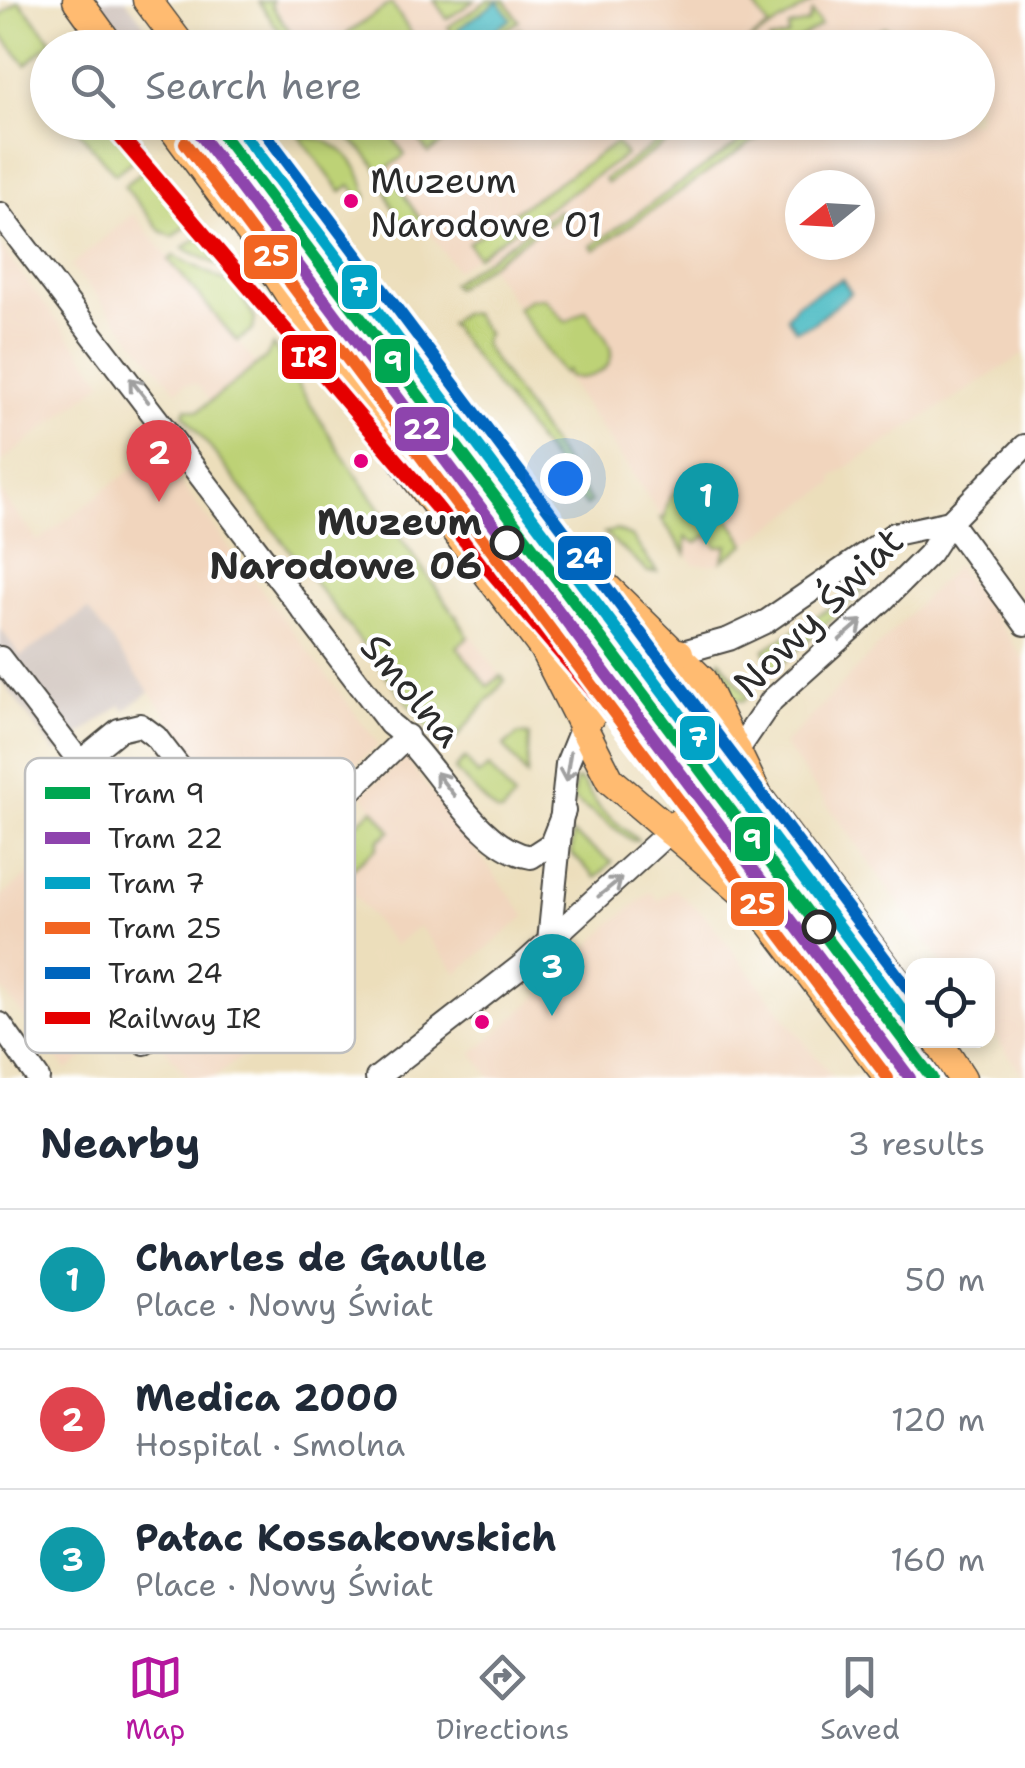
<!DOCTYPE html>
<meta charset="utf-8">
<style>
body{margin:0;font-family:"Shantell Sans",sans-serif;background:#f2f2f3;color:#1f2937}
.controls{position:absolute;right:30px;bottom:30px;display:grid;overflow:hidden;border-radius:20px;box-shadow:0 5px 15px #0003}
.controls button{width:90px;height:90px;display:grid;place-items:center;padding:0;border:0;border-bottom:2px solid #e0e1e3;background:#fff;color:#1f2937;font:50px sans-serif}
.compass{position:absolute;left:785px;top:170px;width:90px;height:90px;border-radius:50%;background:#fff;box-shadow:0 5px 15px #0003;rotate:252deg}
.you{position:absolute;left:565px;top:478px;width:35px;height:35px;margin:-25px;border:8px solid #fff;border-radius:50%;background:#1a73e8;box-shadow:0 0 0 15px #1a73e833}
.badge{display:grid;place-items:center;width:65px;height:65px;border-radius:50%;background:#b5179e;color:#fff;font-size:32px;font-weight:700}
.pin{position:absolute;translate:-50% -82px;filter:drop-shadow(0 2px 5px #0008)}
.pin::after{content:'';position:absolute;top:52px;width:35px;height:30px;background:inherit;clip-path:polygon(0 0,100% 0,50% 100%)}
.list{margin:0;padding:0;list-style:none}
h2{display:flex;justify-content:space-between;align-items:center;height:130px;margin:0;padding:0 40px;font-size:42px}
h2 small{font-size:32px;font-weight:400;color:#747a83}
.list li{display:grid;grid-template-columns:65px 1fr auto;gap:30px;align-items:center;box-sizing:border-box;height:140px;padding:0 40px;border-top:2px solid #e0e1e3}
.list b{display:block;font-size:38px;white-space:nowrap}
.list p{margin:0;font-size:32px;white-space:nowrap;color:#747a83}
.list em{font-size:32px;font-style:normal;color:#747a83}
.icon{flex:none;width:55px;height:55px;fill:none;stroke:currentColor;stroke-width:2;stroke-linecap:round;stroke-linejoin:round}
.map{position:relative;flex:none;width:1025px;height:1078px;overflow:hidden}
.search{position:absolute;background:#fff;box-shadow:0 5px 15px #0003;left:30px;right:30px;top:30px;height:110px;display:flex;align-items:center;gap:25px;box-sizing:border-box;padding:0 35px;border-radius:55px;color:#747a83;font-size:38px}
.sheet{height:550px;background:#fff}
nav{display:flex;justify-content:space-around;align-items:center;box-sizing:border-box;height:140px;border-top:2px solid #e0e1e3;background:#fff;font-size:28px;color:#747a83}
nav a{display:grid;justify-items:center;gap:5px}
nav .on{color:#b5179e}
.map>svg:first-child{display:block}
.built{fill:#f1d5bd;fill-rule:evenodd}
.industrial{fill:#cec1ba}
.green{fill:#bdd276;stroke:#747e50;stroke-width:2.5}
.water{fill:#4dbcc4;stroke:#3c7478;stroke-width:2.5}
.lines{fill:none;stroke-linecap:round;stroke-linejoin:round}
.minor-casing{stroke:#484641;stroke-width:26}
.major-casing{stroke:#484641;stroke-width:31}
.minor{stroke:#fff;stroke-width:22}
.major{stroke:#ffbb71;stroke-width:28}
.rail-1-casing{stroke:#fff;stroke-width:22}
.rail-1{stroke:#e50000;stroke-width:15}
.tram-1-casing{stroke:#fff;stroke-width:20}
.tram-2-casing{stroke:#fff;stroke-width:20}
.tram-3-casing{stroke:#fff;stroke-width:20}
.tram-4-casing{stroke:#fff;stroke-width:20}
.tram-5-casing{stroke:#fff;stroke-width:20}
.tram-1{stroke:#00a651;stroke-width:12}
.tram-2{stroke:#8e44ad;stroke-width:12}
.tram-3{stroke:#02a3c6;stroke-width:12}
.tram-4{stroke:#f26522;stroke-width:12}
.tram-5{stroke:#0065bd;stroke-width:12}
.oneway{stroke:#a0a0a0}
.bus-dot{fill:#e5007d;stroke:#fff;stroke-width:4}
.stop-dot{fill:#fff;stroke:#2b2b2b;stroke-width:5}
.labels{text-anchor:middle;dominant-baseline:central;stroke-width:8;stroke-linejoin:round;paint-order:stroke}
.bus-label{font-size:36px;fill:#2b2b2b;stroke:#fff;text-anchor:start}
.stop-label{font-size:38px;font-weight:bold;fill:#2b2b2b;stroke:#fff;text-anchor:end}
.street-label{font-size:38px;fill:#2b2b2b;stroke:#fff}
.key{fill:#fff;stroke:#bfbfbf;stroke-width:2.5}
.key-label{font-size:28px;fill:#2b2b2b}
.line-badge{stroke:#fff;stroke-width:4}
.badge-label{font-size:28px;text-anchor:middle;font-weight:bold;fill:#fff}
</style>
<div class="map">
<svg width="1025" height="1078" viewBox="0 0 1025 1078">
<rect width="100%" height="100%" fill="#fff"/>
<filter id="ink" filterUnits="userSpaceOnUse"><feTurbulence type="fractalNoise" baseFrequency=".01" numOctaves="2"/><feDisplacementMap in="SourceGraphic" scale="20" xChannelSelector="R" yChannelSelector="G"/><feConvolveMatrix kernelMatrix="1 2 1 2 8 2 1 2 1" color-interpolation-filters="sRGB"/></filter>
<filter id="wash" filterUnits="userSpaceOnUse"><feTurbulence type="fractalNoise" baseFrequency=".0048" numOctaves="4" result="noise"/><feDisplacementMap in="SourceGraphic" scale="40" xChannelSelector="R" yChannelSelector="G"/><feGaussianBlur stdDeviation="2.25" result="paint"/><feColorMatrix in="noise" values="0 0 0 0 0 0 0 0 0 0 0 0 0 0 0 0 0 1.4 0 .05"/><feComposite in="paint" operator="in"/></filter>
<g filter="url(#wash)">
<rect width="100%" height="100%" fill="#ecdebb"/>
<g class="built">
<path d="M 271,0 L 761,0 L 754,6 L 809,0 L 1025,0 L 1025,353 L 832,477 L 834,483 L 718,564 L 694,564 L 485,260 L 480,254 L 456,270 L 354,123 L 978,122 L 978,48 L 301,47 ZM 800,185 L 860,185 L 860,245 L 800,245 Z"/>
<path d="M 133,214 L 256,364 L 211,402 L 196,384 L 185,384 L 177,391 L 71,266 Z"/>
<path d="M 0,245 L 104,382 L 0,463 Z"/>
<path d="M 156,451 L 379,745 L 261,841 L 89,611 L 21,657 L 0,628 L 0,491 L 38,541 Z"/>
<path d="M 956,565 L 1025,660 L 1025,1078 L 988,1026 L 988,966 L 944,965 L 784,745 Z"/>
<path d="M 471,635 L 501,676 L 488,686 L 457,646 Z"/>
<path d="M 406,759 L 526,916 L 457,973 L 419,926 L 394,945 L 341,878 L 377,848 L 379,841 L 390,831 L 362,793 Z"/>
<path d="M 81,787 L 193,934 L 223,911 L 215,900 L 224,893 L 216,882 L 236,869 L 265,910 L 270,928 L 265,933 L 278,951 L 298,937 L 334,983 L 214,1078 L 189,1078 L 162,1045 L 203,1011 L 50,811 Z"/>
<path d="M 32,872 L 49,893 L 45,963 L 54,974 L 64,967 L 116,1031 L 67,1070 L 0,987 L 0,898 Z"/>
<path d="M 674,889 L 703,913 L 833,1078 L 491,1078 L 473,1053 L 565,973 L 612,923 L 651,892 L 658,901 Z"/>
</g>
<g class="industrial">
<path d="M 99,0 L 126,0 L 162,47 L 135,47 Z"/>
<path d="M 192,123 L 218,123 L 938,1078 L 913,1078 Z"/>
<path d="M 88,610 L 150,692 L 125,710 L 121,705 L 56,753 L 0,679 L 0,628 L 21,656 Z"/>
</g>
<g class="green">
<path d="M 273,0 L 271,5 L 301,47 L 290,47 L 259,2 Z"/>
<path d="M 434,0 L 475,0 L 447,19 Z"/>
<path d="M 488,0 L 505,0 L 519,21 L 479,47 L 462,47 L 448,27 Z"/>
<path d="M 761,0 L 816,0 L 740,47 L 769,27 L 754,5 Z"/>
<path d="M 19,1 L 52,41 L 26,65 L 0,33 L 0,16 Z"/>
<path d="M 391,3 L 416,40 L 404,47 L 356,47 L 346,34 Z"/>
<path d="M 812,12 L 821,25 L 786,47 L 770,47 L 769,41 L 788,36 L 789,27 L 808,23 Z"/>
<path d="M 884,27 L 898,31 L 905,40 L 894,47 L 879,47 L 884,44 L 876,31 Z"/>
<path d="M 520,28 L 533,47 L 492,47 Z"/>
<path d="M 687,122 L 695,123 L 607,183 L 604,179 Z"/>
<path d="M 72,123 L 112,123 L 136,158 L 115,174 Z"/>
<path d="M 354,123 L 362,134 L 383,123 L 405,155 L 386,169 L 425,226 L 419,235 C 392,220 392,203 381,177 C 372,156 355,143 338,129 Z"/>
<path d="M 473,123 L 428,153 L 407,123 L 473,122 Z"/>
<path d="M 757,130 L 761,136 L 594,250 L 591,246 Z"/>
<path d="M 299,136 C 338,138 361,161 367,198 L 363,201 L 350,185 L 341,192 Z"/>
<path d="M 616,143 L 626,155 L 477,256 L 468,243 Z"/>
<path d="M 145,169 L 190,223 L 173,237 L 161,231 L 124,186 Z"/>
<path d="M 559,210 L 562,214 L 455,288 L 451,283 Z"/>
<path d="M 201,236 L 222,267 L 183,248 Z"/>
<path d="M 174,256 L 235,286 L 255,318 L 253,330 L 237,341 L 169,260 Z"/>
<path d="M 544,298 L 566,322 L 586,310 C 598,328 627,355 600,372 C 589,378 579,380 568,376 L 567,370 L 563,374 L 517,308 L 530,299 Z"/>
<path d="M 462,313 L 473,314 L 487,333 L 483,344 L 591,502 L 586,506 L 449,324 Z"/>
<path d="M 273,345 L 343,456 L 458,619 L 468,637 L 457,647 L 488,686 L 501,676 L 505,680 L 445,751 L 184,414 L 186,408 L 198,411 L 266,358 Z"/>
<path d="M 690,478 L 706,484 L 746,544 L 722,561 L 728,545 L 717,547 L 708,535 L 696,543 L 686,537 L 686,554 L 661,518 L 666,518 C 663,504 678,483 690,478 Z"/>
<path d="M 616,530 L 632,537 L 657,572 L 648,572 L 604,533 Z"/>
<path d="M 868,584 L 868,586 L 774,671 L 764,650 Z"/>
<path d="M 720,660 L 748,697 L 744,701 L 734,699 L 716,668 Z"/>
<path d="M 518,734 L 529,735 L 527,776 L 504,746 Z"/>
<path d="M 465,758 L 478,775 L 489,767 L 514,798 L 502,813 L 496,812 L 455,770 Z"/>
<path d="M 576,780 L 581,781 L 601,810 L 638,840 L 633,841 L 572,799 Z"/>
<path d="M 374,809 L 391,831 L 379,840 L 377,848 L 337,881 L 327,867 L 332,842 Z"/>
<path d="M 572,834 L 612,862 L 596,878 L 572,854 Z"/>
</g>
<g class="water">
<path d="M 498,1 L 511,19 L 470,47 L 458,29 Z"/>
<path d="M 842,279 L 851,293 L 811,325 L 796,330 L 787,317 L 796,304 Z"/>
</g>
</g>
<g filter="url(#ink)">
<g class="lines">
<defs>
<g id="minor">
<path d="M 0,214 L 390,724 C 434,757 475,849 531,857 L 551,844 L 564,811"/>
<path d="M 950,522 L 1025,624"/>
<path d="M 679,653 L 729,639 L 767,621 L 894,534 L 950,522"/>
<path d="M 0,658 L 80,762 L 119,730 L 140,725 L 156,737 C 201,798 259,858 282,931 L 145,1043"/>
<path d="M 737,751 L 772,700 L 884,599 L 930,553 L 950,522 L 1025,446"/>
<path d="M 254,869 L 345,796 L 407,736"/>
<path d="M 549,941 L 567,764 L 582,727"/>
<path d="M 0,1024 L 38,1078"/>
<path d="M 377,1078 L 525,963 L 670,831"/>
</g>
<g id="major">
<path d="M 77,0 L 112,48"/>
<path d="M 147,0 L 183,48"/>
<path d="M 168,122 L 251,234 L 350,390 L 543,648 L 610,780 L 741,891 L 770,922 L 889,1078"/>
<path d="M 239,122 L 557,539 L 702,680 L 758,796 L 912,1002"/>
<path d="M 582,727 L 618,680 L 679,653"/>
<path d="M 670,831 L 714,791 L 737,751"/>
<path d="M 937,1040 L 962,1078"/>
</g>
</defs>
<use href="#minor" class="minor-casing"/>
<use href="#major" class="major-casing"/>
<use href="#minor" class="minor"/>
<use href="#major" class="major"/>
<defs>
<path id="rail-1" d="M 108,122 L 597,695 L 894,1078"/>
</defs>
<use href="#rail-1" class="rail-1-casing"/>
<use href="#rail-1" class="rail-1"/>
<defs>
<path id="tram-1" d="M 213,122 L 932,1078"/>
<path id="tram-2" d="M 199,133 L 910,1078"/>
<path id="tram-3" d="M 235,122 L 912,1023"/>
<path id="tram-4" d="M 185,143 L 888,1078"/>
<path id="tram-5" d="M 257,122 L 912,994"/>
</defs>
<use href="#tram-1" class="tram-1-casing"/>
<use href="#tram-2" class="tram-2-casing"/>
<use href="#tram-3" class="tram-3-casing"/>
<use href="#tram-4" class="tram-4-casing"/>
<use href="#tram-5" class="tram-5-casing"/>
<use href="#tram-1" class="tram-1"/>
<use href="#tram-2" class="tram-2"/>
<use href="#tram-3" class="tram-3"/>
<use href="#tram-4" class="tram-4"/>
<use href="#tram-5" class="tram-5"/>
</g>
<defs><path id="oneway-shaft" d="M-6 0H5M1.5-3L5.5 0L1.5 3" fill="none" stroke-width="1.6" stroke-linecap="round" stroke-linejoin="round" transform="scale(2.5)"/></defs>
<g class="oneway">
<use href="#oneway-shaft" transform="translate(139 390) rotate(-128)"/>
<use href="#oneway-shaft" transform="translate(851 630) rotate(-41)"/>
<use href="#oneway-shaft" transform="translate(568 767) rotate(99)"/>
<use href="#oneway-shaft" transform="translate(445 784) rotate(-128)"/>
<use href="#oneway-shaft" transform="translate(610 887) rotate(-39)"/>
</g>
</g>
<g class="bus-dot">
<circle cx="351" cy="201" r="9"/>
<circle cx="361" cy="461" r="9"/>
<circle cx="482" cy="1022" r="9"/>
</g>
<g class="stop-dot">
<circle cx="507" cy="543" r="15"/>
<circle cx="819" cy="927" r="15"/>
</g>
<g class="labels">
<g class="bus-label">
<text x="370" y="180">Muzeum<tspan x="370" dy="44">Narodowe 01</tspan></text>
</g>
<g class="stop-label">
<text x="482" y="521">Muzeum<tspan x="482" dy="44">Narodowe 06</tspan></text>
</g>
<g class="street-label">
<text transform="translate(818 612) rotate(-45)">Nowy Świat</text>
<text transform="translate(412 690) rotate(50)">Smolna</text>
</g>
</g>
<rect x="25" y="758" width="330" height="295" rx="15" class="key"/>
<rect x="45" y="787" width="45" height="12" fill="#00a651"/>
<rect x="45" y="832" width="45" height="12" fill="#8e44ad"/>
<rect x="45" y="877" width="45" height="12" fill="#02a3c6"/>
<rect x="45" y="922" width="45" height="12" fill="#f26522"/>
<rect x="45" y="967" width="45" height="12" fill="#0065bd"/>
<rect x="45" y="1012" width="45" height="12" fill="#e50000"/>
<g class="key-label">
<text x="108" y="803">Tram 9</text>
<text x="108" y="848">Tram 22</text>
<text x="108" y="893">Tram 7</text>
<text x="108" y="938">Tram 25</text>
<text x="108" y="983">Tram 24</text>
<text x="108" y="1028">Railway IR</text>
</g>
<g class="line-badge">
<rect x="242" y="233" width="57" height="48" rx="10" fill="#f26522"/>
<rect x="340" y="263" width="39" height="48" rx="10" fill="#02a3c6"/>
<rect x="280" y="333" width="58" height="48" rx="10" fill="#e50000"/>
<rect x="373" y="337" width="39" height="48" rx="10" fill="#00a651"/>
<rect x="393" y="405" width="58" height="48" rx="10" fill="#8e44ad"/>
<rect x="556" y="534" width="57" height="48" rx="10" fill="#0065bd"/>
<rect x="678" y="714" width="39" height="48" rx="10" fill="#02a3c6"/>
<rect x="733" y="815" width="39" height="48" rx="10" fill="#00a651"/>
<rect x="729" y="880" width="57" height="48" rx="10" fill="#f26522"/>
</g>
<g class="badge-label">
<text x="271" y="266">25</text>
<text x="359" y="297">7</text>
<text x="309" y="367">IR</text>
<text x="393" y="371">9</text>
<text x="422" y="439">22</text>
<text x="584" y="568">24</text>
<text x="698" y="747">7</text>
<text x="752" y="849">9</text>
<text x="757" y="914">25</text>
</g>
</svg>
<div class="controls">
<button><svg class="icon" aria-label="locate" viewBox="0 0 24 24"><circle cx="12" cy="12" r="6"/><path d="M12 2v4M12 18v4M2 12h4M18 12h4"/></svg></button>
</div>
<svg class="compass" viewBox="-18 -18 36 36"><path d="M0-13l5 13h-10z" fill="#e53935"/><path d="M0 13l5-13h-10z" fill="#747a83"/></svg>
<div class="you"></div>
<div class="pin badge" style="left:706px;top:545px;background:#0f9aa8">1</div>
<div class="pin badge" style="left:159px;top:502px;background:#e0444e">2</div>
<div class="pin badge" style="left:552px;top:1016px;background:#0f9aa8">3</div>
<div class="search"><svg class="icon" aria-label="search" viewBox="0 0 24 24"><circle cx="10" cy="10" r="6"/><path d="M15 15l6 6"/></svg>Search here</div>
</div>
<section class="sheet">
<h2>Nearby<small>3 results</small></h2>
<ul class="list">
<li><span class="badge" style="background:#0f9aa8">1</span><div><b>Charles de Gaulle</b><p>Place · Nowy Świat</p></div><em>50 m</em></li>
<li><span class="badge" style="background:#e0444e">2</span><div><b>Medica 2000</b><p>Hospital · Smolna</p></div><em>120 m</em></li>
<li><span class="badge" style="background:#0f9aa8">3</span><div><b>Pałac Kossakowskich</b><p>Place · Nowy Świat</p></div><em>160 m</em></li>
</ul>
</section>
<nav>
<a class="on"><svg class="icon" aria-label="map" viewBox="0 0 24 24"><path d="M3 6l6-2 6 2 6-2v14l-6 2-6-2-6 2zM9 4v14M15 6v14"/></svg>Map</a>
<a><svg class="icon" aria-label="directions" viewBox="0 0 24 24"><path d="M12 3l9 9-9 9-9-9zM9 14v-3h6M13 9l2 2-2 2"/></svg>Directions</a>
<a><svg class="icon" aria-label="saved" viewBox="0 0 24 24"><path d="M7 4h10v16l-5-4-5 4z"/></svg>Saved</a>
</nav>
